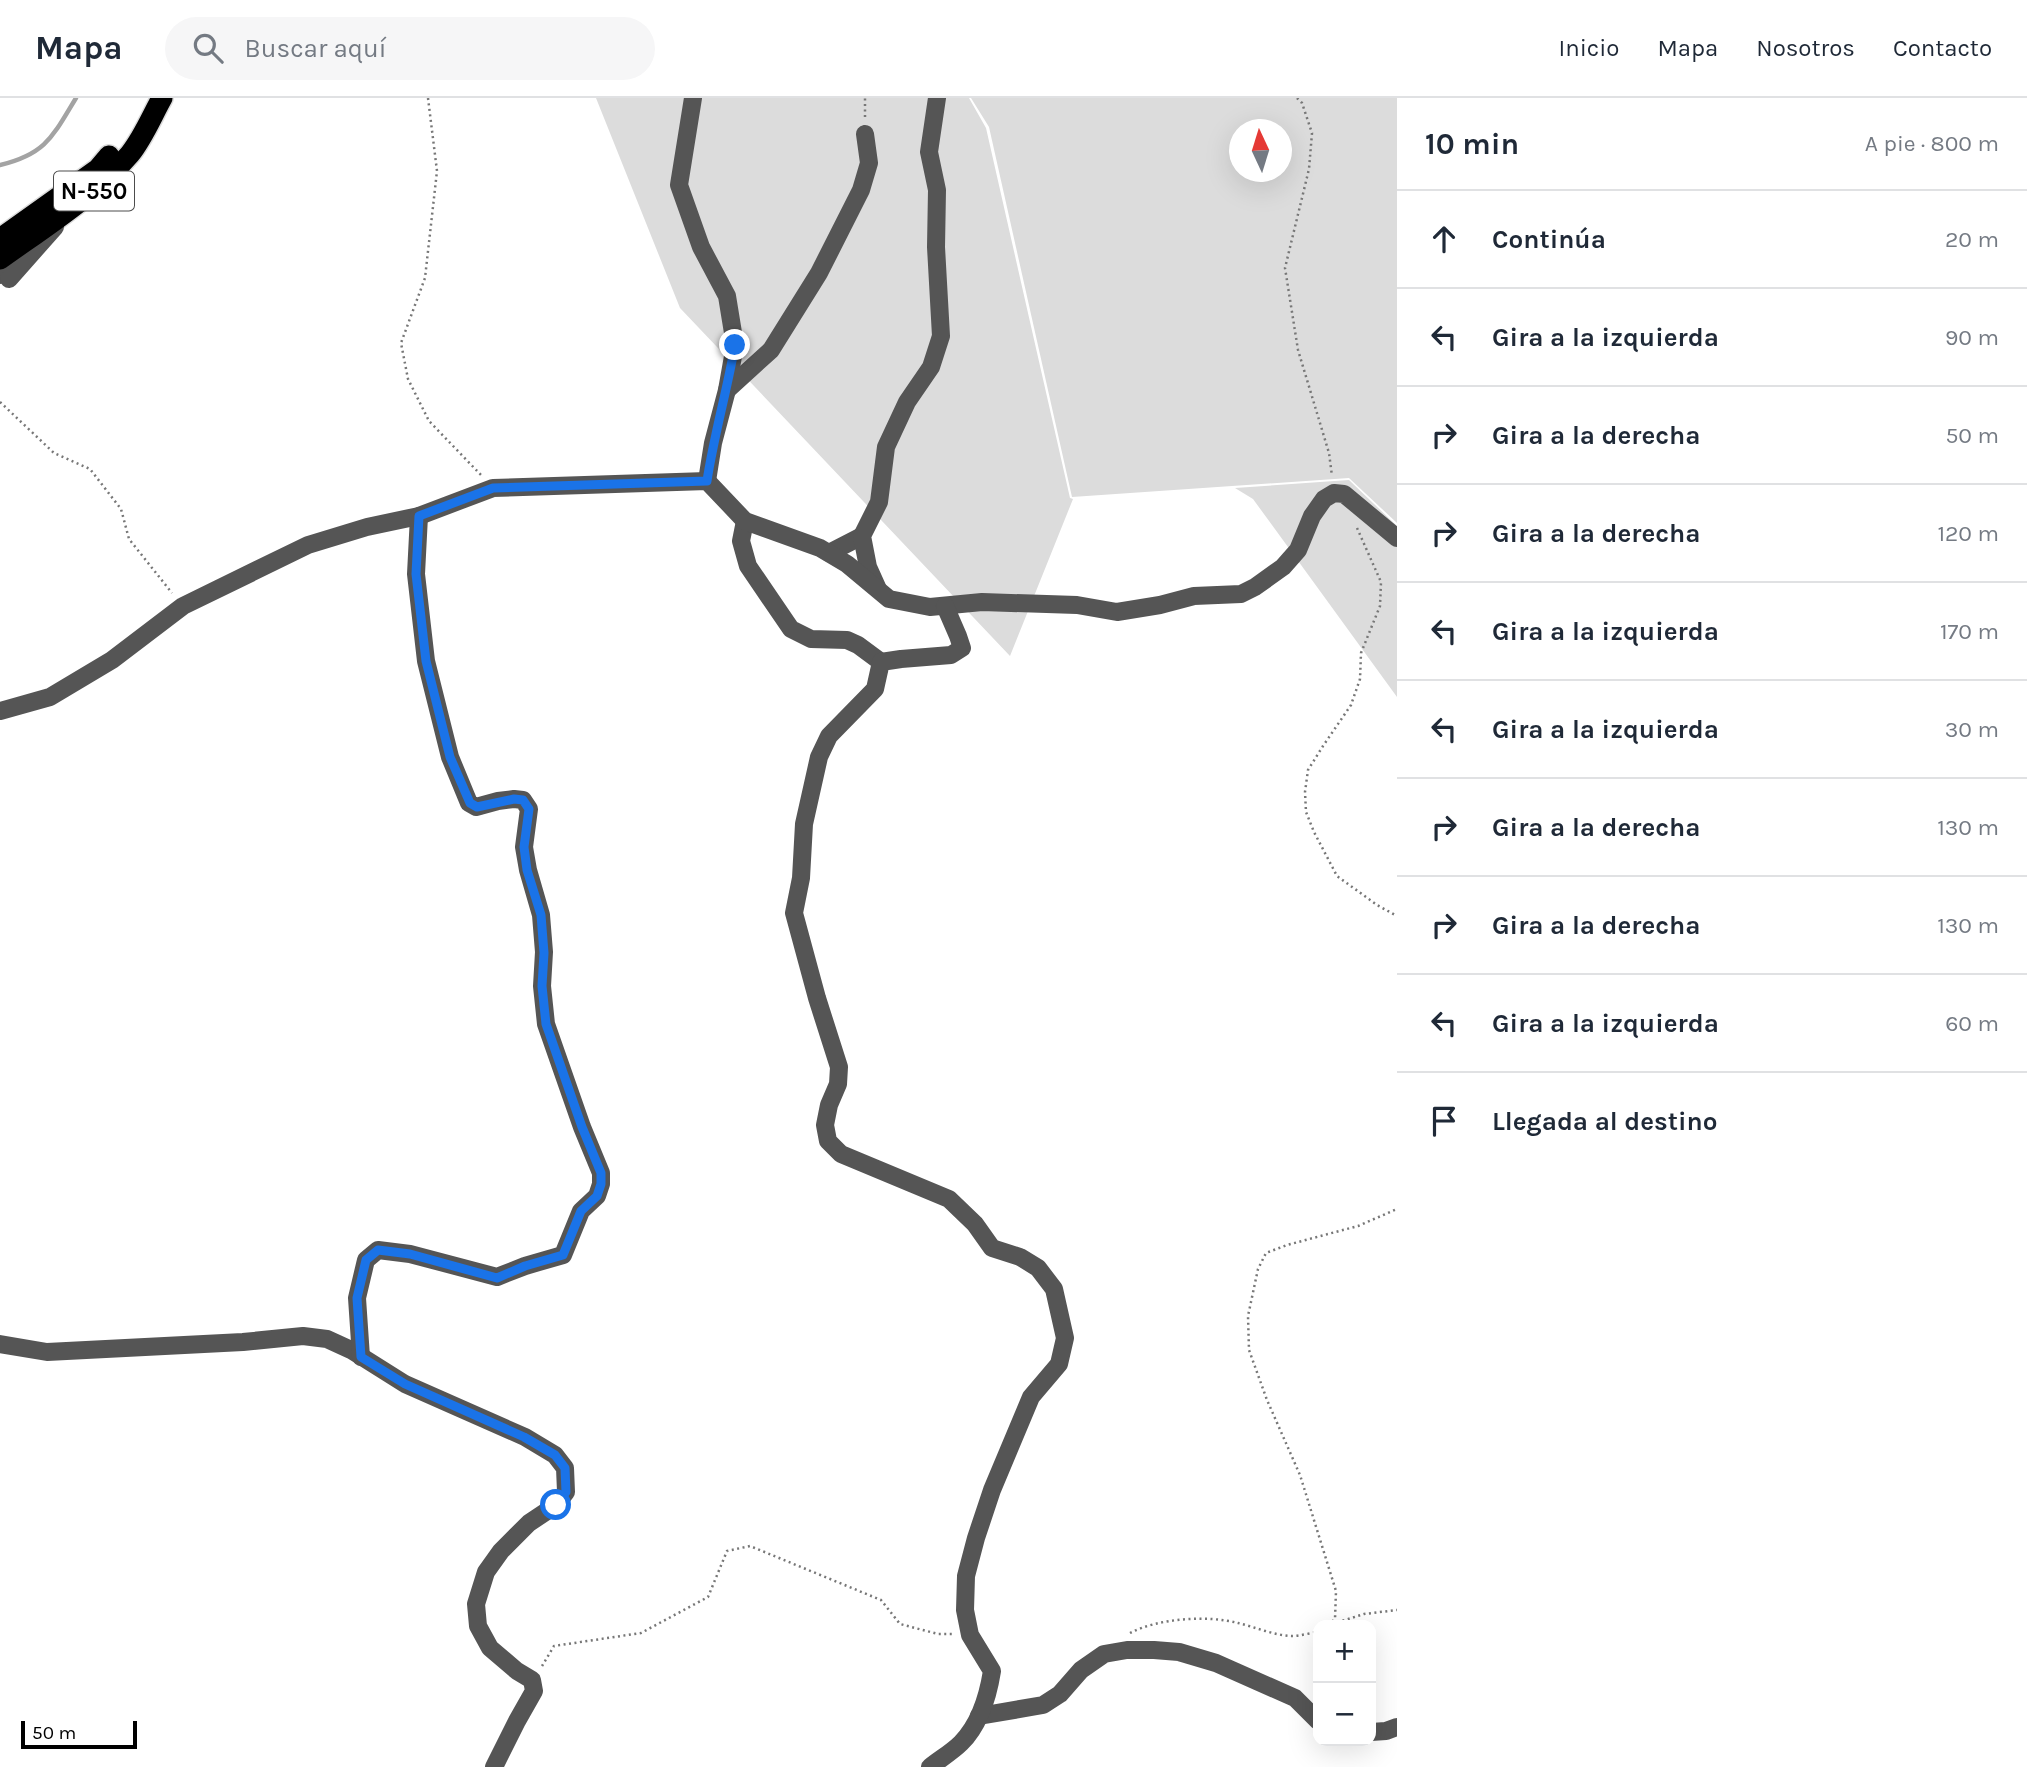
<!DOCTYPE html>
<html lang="es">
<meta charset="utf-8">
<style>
body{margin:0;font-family:Karla,sans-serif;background:#f6f6f7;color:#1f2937}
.controls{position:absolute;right:21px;bottom:21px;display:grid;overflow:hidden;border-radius:14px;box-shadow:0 7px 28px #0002}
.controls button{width:63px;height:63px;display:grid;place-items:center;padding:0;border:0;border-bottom:2px solid #e0e1e3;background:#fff;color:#1f2937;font:35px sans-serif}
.compass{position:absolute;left:1229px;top:21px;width:63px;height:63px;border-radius:50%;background:#fff;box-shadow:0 7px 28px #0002;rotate:356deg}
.scale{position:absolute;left:21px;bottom:18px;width:116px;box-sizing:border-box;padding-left:7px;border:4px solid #000;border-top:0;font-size:19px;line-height:24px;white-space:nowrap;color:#000;-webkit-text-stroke:5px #fff;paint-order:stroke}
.stop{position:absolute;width:21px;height:21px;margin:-16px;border:5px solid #1a73e8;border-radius:50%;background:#fff}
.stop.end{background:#1a73e8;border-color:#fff;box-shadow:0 2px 7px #0008}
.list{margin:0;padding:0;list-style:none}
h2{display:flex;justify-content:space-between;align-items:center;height:91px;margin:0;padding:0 28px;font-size:30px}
h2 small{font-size:23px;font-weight:400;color:#747a83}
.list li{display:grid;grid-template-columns:46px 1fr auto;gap:21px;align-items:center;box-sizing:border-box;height:98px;padding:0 28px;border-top:2px solid #e0e1e3}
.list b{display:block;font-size:26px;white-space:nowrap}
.list em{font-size:23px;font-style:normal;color:#747a83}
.icon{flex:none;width:38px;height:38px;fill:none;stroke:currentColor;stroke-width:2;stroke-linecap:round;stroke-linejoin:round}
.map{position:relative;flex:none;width:1397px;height:1669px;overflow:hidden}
header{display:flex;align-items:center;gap:42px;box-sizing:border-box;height:98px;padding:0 35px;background:#fff;border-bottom:2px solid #e0e1e3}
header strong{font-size:33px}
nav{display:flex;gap:38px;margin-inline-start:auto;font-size:24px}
.search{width:490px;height:63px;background:#f6f6f7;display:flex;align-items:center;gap:18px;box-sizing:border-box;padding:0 24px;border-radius:38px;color:#747a83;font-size:26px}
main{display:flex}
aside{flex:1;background:#fff}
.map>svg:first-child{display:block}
.green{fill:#dcdcdc;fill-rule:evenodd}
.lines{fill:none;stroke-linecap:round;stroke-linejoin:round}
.stream{stroke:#a3a3a3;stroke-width:4.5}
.highway-casing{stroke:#dbdbdb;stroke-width:24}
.path{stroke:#777;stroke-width:2.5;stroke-dasharray:2 3.5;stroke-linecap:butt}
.minor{stroke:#555;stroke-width:18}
.highway{stroke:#000;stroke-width:21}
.route{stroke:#1a73e8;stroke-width:9}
.labels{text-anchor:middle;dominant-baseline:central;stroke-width:7;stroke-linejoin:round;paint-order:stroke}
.shield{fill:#fff;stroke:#4c4c4c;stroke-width:2}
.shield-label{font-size:23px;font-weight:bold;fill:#000}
</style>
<header>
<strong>Mapa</strong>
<div class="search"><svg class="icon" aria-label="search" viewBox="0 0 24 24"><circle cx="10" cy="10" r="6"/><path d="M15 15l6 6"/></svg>Buscar aquí</div>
<nav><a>Inicio</a><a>Mapa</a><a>Nosotros</a><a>Contacto</a></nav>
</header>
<main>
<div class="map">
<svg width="1397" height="1669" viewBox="0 0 1397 1669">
<rect width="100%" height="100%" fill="#fff"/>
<g class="green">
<path d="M 596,0 L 969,0 L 986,30 L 1070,400 L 1073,401 L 1010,558 L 680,210 Z"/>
<path d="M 971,0 L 1397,0 L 1397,425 L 1349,380 L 1072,399 L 989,29 ZM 1240,32 L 1282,32 L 1282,74 L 1240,74 Z"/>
<path d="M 1349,382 L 1397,428 L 1397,599 L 1253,401 L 1235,390 Z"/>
</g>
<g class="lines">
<path class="stream" d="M 0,67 C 46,56 53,38 76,0"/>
<defs>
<g id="highway">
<path d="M 0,141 L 98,71 L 109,58"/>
<path d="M 0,161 C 46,128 93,99 130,56 C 143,40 152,18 162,0"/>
</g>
</defs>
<use href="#highway" class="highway-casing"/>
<g class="path">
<path d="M 428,0 L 437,73 L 425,180 L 401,245 L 408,281 L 429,323 L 481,377"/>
<path d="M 1297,0 L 1302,5 L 1312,35 L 1309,71 L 1285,170 L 1298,252 L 1329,355 L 1332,378"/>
<path d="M 865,19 L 865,0"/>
<path d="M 0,304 L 54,355 L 90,371 L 121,411 L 129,441 L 172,495"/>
<path d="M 1357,430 L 1381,484 L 1380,508 L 1361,555 L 1360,581 L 1351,607 L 1323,648 L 1308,672 L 1305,694 L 1306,714 L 1314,734 L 1337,778 L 1377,807 L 1397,818"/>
<path d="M 1332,1526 L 1364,1516 L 1397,1512"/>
<path d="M 1328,1527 L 1335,1521 L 1336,1493 L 1300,1377 L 1267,1302 L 1249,1252 L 1248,1218 L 1258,1171 L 1266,1155 L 1287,1147 L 1358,1128 L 1397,1111"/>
<path d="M 1130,1535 C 1159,1520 1207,1517 1238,1525 C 1255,1529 1273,1537 1291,1538 C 1300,1538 1310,1535 1318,1534"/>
<path d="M 542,1568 L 554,1548 L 641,1535 L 708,1499 L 727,1453 L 750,1448 L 881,1502 L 900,1526 L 938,1536 L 952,1536"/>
</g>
<g class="minor">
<path d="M 693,0 L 679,87 L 701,149 L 727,198 L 735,247 L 727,292 L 713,345 L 707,383"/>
<path d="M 0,177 L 10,167 L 19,147"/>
<path d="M 9,181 L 55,129"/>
<path d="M 727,292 L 771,252 L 819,175 L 861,92 L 869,65 L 865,36"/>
<path d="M 745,423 L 741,443 L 748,468 L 791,531 L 811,541 L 847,542 L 858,547 L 881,564"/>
<path d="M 829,455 L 862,438"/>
<path d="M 877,489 L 868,469 L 862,438 L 879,404 L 886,349 L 907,304 L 931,269 L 941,238 L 936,149 L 937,92 L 929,54 L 937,0"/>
<path d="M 0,613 L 50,599 L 112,562 L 183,508 L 308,447 L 367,429 L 419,418 L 493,390 L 707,383 L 745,423 L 820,450 L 847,466 L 889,501 L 930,509 L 982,504 L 1077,507 L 1117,514 L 1160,507 L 1194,498 L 1241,496 L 1255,489 L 1283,469 L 1298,452 L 1312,418 L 1324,401 L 1334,395 L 1344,396 L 1397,440"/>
<path d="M 0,1246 L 47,1254 L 243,1244 L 303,1238 L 327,1241 L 351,1252 L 405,1286 L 525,1339 L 555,1357 L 565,1370 L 566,1394 L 556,1407 L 529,1425 L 501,1453 L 486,1474 L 476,1506 L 478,1528 L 490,1550 L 517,1573 L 532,1582 L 534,1593 L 517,1623 L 494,1669"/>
<path d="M 361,1259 L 357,1200 L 366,1162 L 378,1152 L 410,1156 L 497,1179 L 525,1168 L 563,1157 L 581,1113 L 597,1098 L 601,1086 L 601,1075 L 582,1029 L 546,926 L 542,888 L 544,854 L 541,817 L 528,772 L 524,749 L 529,711 L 523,702 L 514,701 L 498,703 L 476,709 L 469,705 L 450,659 L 426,563 L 416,476 L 419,418"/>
<path d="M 979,1618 L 1043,1607 L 1060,1596 L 1081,1572 L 1104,1556 L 1127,1552 L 1154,1552 L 1179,1554 L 1216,1565 L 1295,1600 L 1318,1623"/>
<path d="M 1371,1634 L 1386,1633 L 1397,1629"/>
<path d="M 930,1669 C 940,1661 952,1654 961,1645 C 979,1627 988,1598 992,1573 L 970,1537 L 965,1512 L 966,1478 L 976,1440 L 992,1392 L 1031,1299 L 1059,1266 L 1065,1240 L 1054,1191 L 1038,1170 L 1020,1159 L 992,1150 L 975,1126 L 949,1101 L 841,1056 L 828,1043 L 825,1027 L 829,1007 L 838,986 L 839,969 L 817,900 L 794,815 L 801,780 L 804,726 L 819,659 L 829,638 L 875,591 L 881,564 L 901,561 L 951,557 L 962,550 L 958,538 L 945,508"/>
</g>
<use href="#highway" class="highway"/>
</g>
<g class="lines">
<path class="route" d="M 556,1407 L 566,1394 L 565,1370 L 555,1357 L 524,1339 L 405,1286 L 361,1259 L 357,1200 L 366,1162 L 378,1152 L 410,1156 L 497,1180 L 525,1168 L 563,1157 L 581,1113 L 597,1098 L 601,1086 L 601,1075 L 582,1029 L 546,926 L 542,888 L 544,855 L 541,817 L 527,772 L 524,749 L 529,711 L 523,702 L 514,701 L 477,709 L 470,705 L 450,659 L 426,563 L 416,476 L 419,418 L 493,390 L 707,383 C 714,337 727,293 735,247"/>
</g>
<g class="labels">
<rect class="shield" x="54" y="73.5" width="80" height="39" rx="5"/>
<g class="shield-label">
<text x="94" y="93">N-550</text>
</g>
</g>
</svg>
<div class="controls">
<button>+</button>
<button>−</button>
</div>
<svg class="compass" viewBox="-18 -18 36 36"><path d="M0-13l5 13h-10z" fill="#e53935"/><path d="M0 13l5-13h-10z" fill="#747a83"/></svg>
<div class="scale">50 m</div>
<div class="stop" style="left:556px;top:1407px"></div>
<div class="stop end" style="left:735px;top:247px"></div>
</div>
<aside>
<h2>10 min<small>A pie · 800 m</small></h2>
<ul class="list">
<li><svg class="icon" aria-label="ahead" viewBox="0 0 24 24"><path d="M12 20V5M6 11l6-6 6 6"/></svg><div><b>Continúa</b></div><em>20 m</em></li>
<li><svg class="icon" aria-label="left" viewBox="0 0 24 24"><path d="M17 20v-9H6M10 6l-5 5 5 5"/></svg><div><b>Gira a la izquierda</b></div><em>90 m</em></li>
<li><svg class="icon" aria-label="right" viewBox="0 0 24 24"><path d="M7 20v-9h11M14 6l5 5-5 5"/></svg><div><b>Gira a la derecha</b></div><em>50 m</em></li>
<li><svg class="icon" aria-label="right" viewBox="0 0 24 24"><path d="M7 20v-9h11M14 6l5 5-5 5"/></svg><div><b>Gira a la derecha</b></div><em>120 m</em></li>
<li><svg class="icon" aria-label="left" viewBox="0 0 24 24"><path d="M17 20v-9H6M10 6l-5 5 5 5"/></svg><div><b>Gira a la izquierda</b></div><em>170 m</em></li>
<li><svg class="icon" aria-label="left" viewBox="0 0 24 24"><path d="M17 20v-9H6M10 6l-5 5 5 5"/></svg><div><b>Gira a la izquierda</b></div><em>30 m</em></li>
<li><svg class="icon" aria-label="right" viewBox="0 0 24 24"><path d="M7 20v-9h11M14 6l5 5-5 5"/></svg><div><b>Gira a la derecha</b></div><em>130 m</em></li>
<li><svg class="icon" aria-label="right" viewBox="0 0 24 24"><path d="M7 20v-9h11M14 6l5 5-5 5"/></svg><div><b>Gira a la derecha</b></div><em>130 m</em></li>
<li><svg class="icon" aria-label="left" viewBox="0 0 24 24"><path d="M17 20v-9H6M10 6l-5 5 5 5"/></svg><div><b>Gira a la izquierda</b></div><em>60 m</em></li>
<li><svg class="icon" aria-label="arrive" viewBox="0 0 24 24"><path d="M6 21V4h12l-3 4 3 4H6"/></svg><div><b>Llegada al destino</b></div></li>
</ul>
</aside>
</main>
